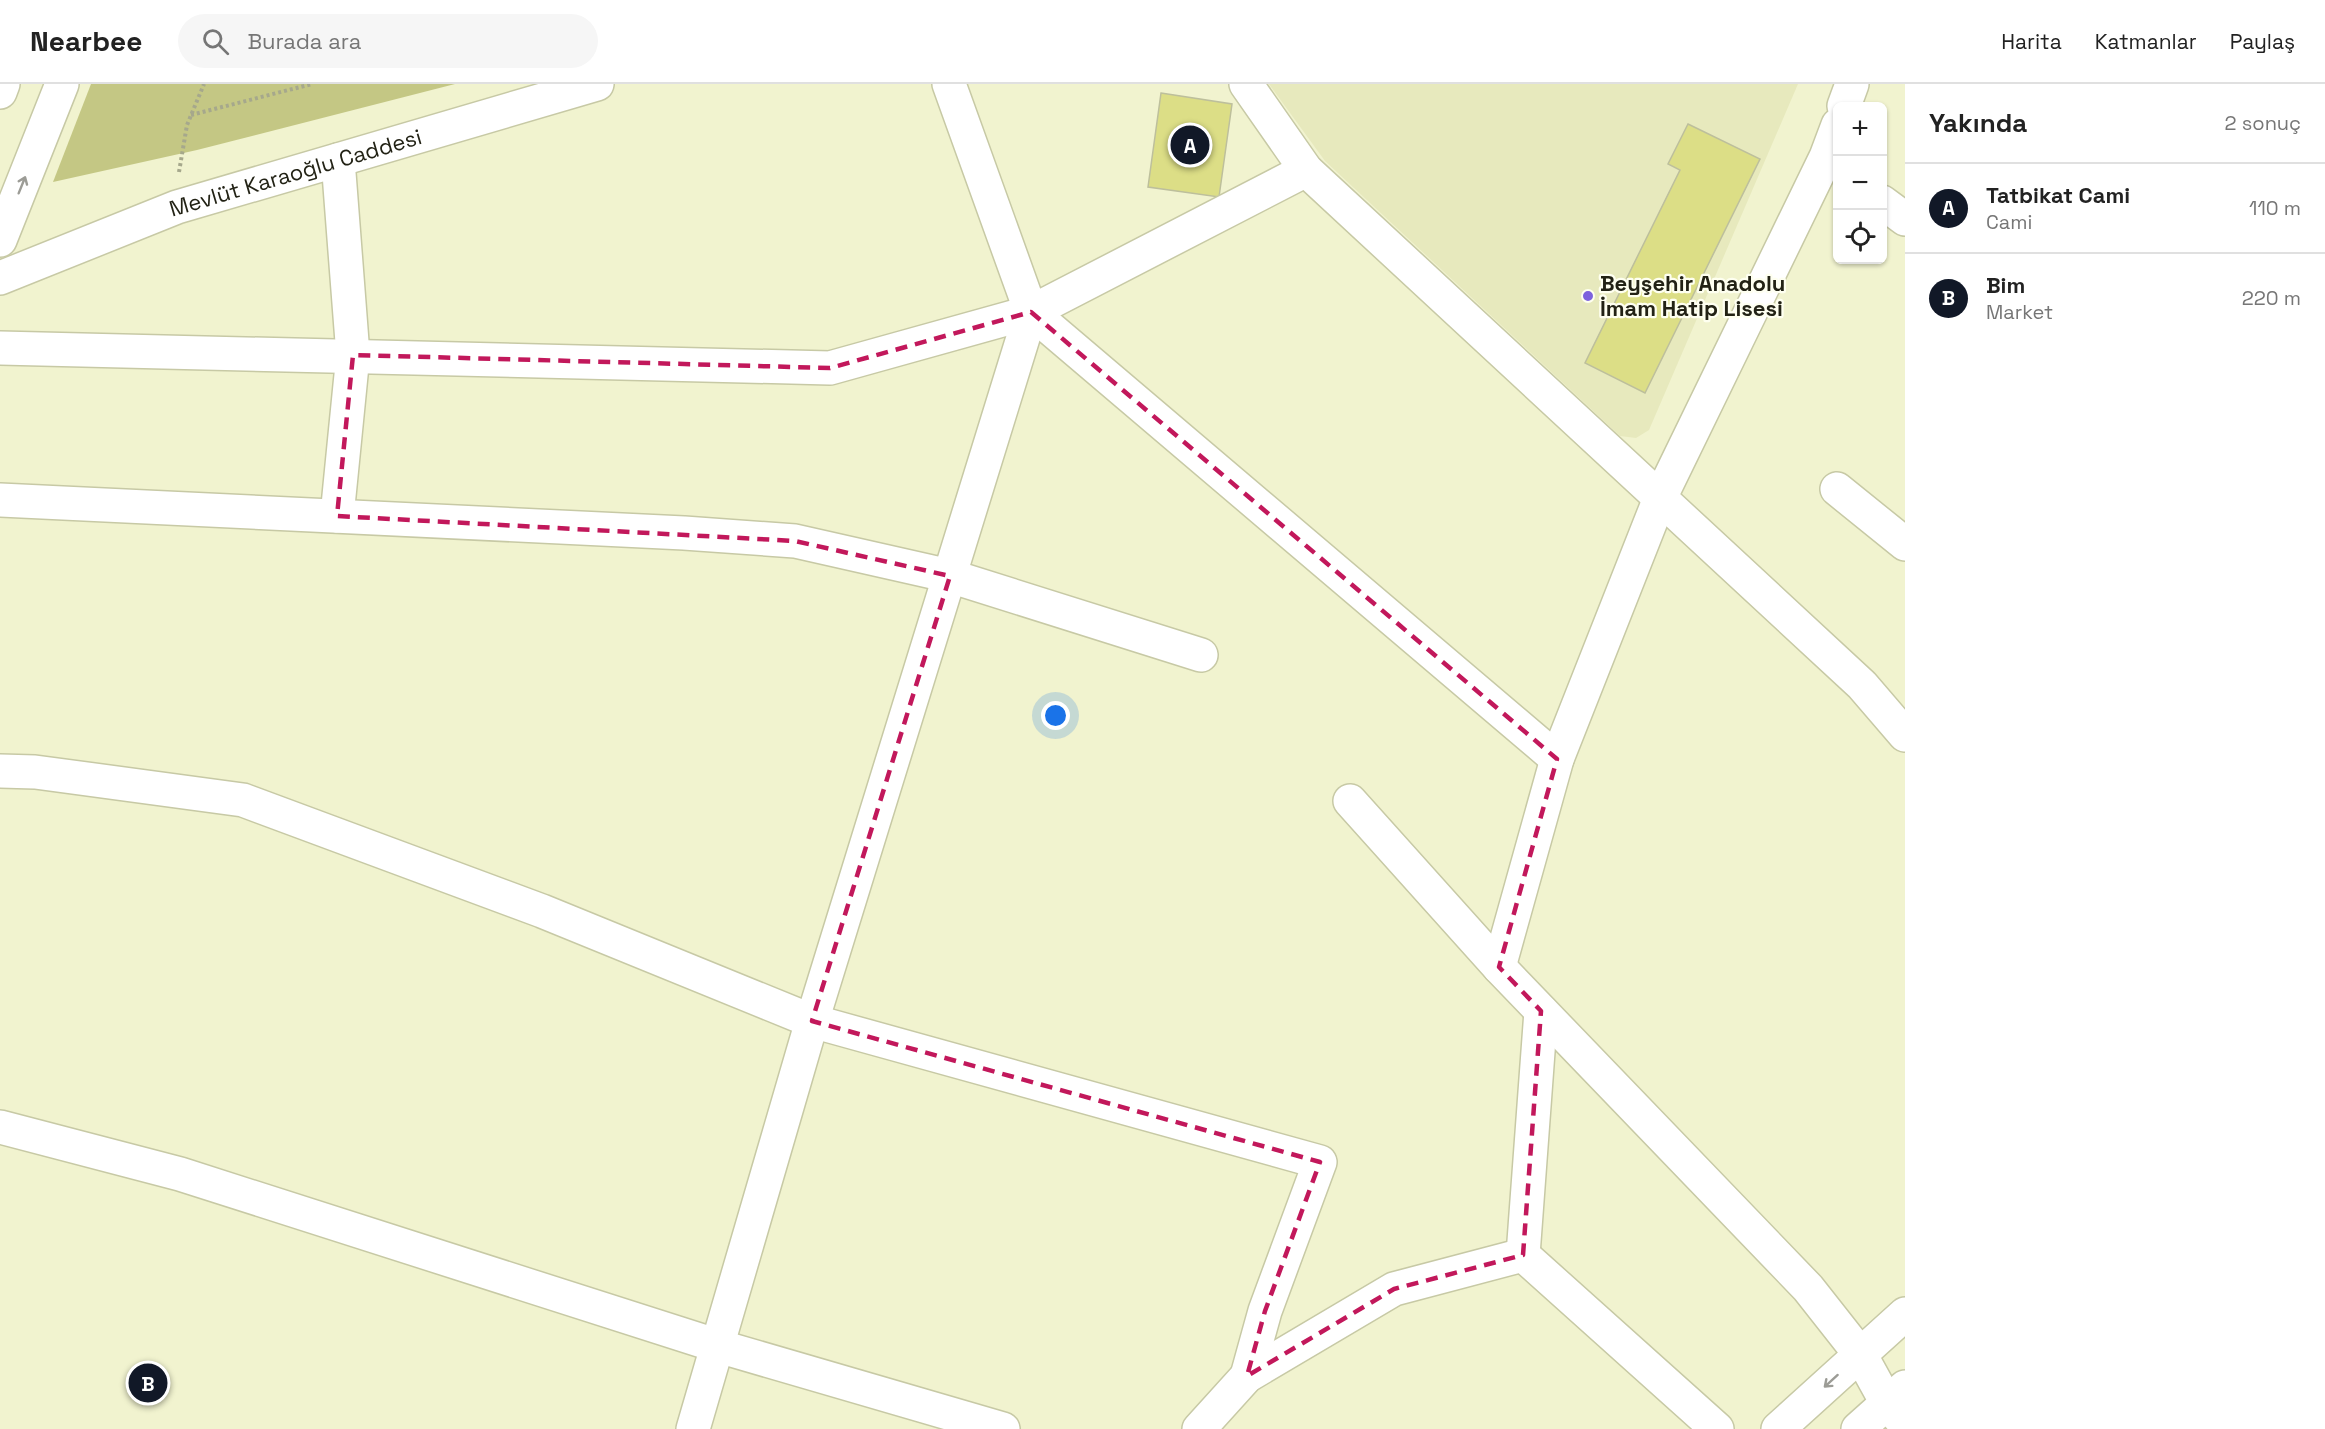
<!DOCTYPE html>
<html lang="tr">
<meta charset="utf-8">
<style>
body{margin:0;font-family:"Space Grotesk",sans-serif;background:#f6f6f6;color:#222}
.controls{position:absolute;right:18px;top:18px;display:grid;overflow:hidden;border-radius:9px;box-shadow:0 2px 4px #0004}
.controls button{width:54px;height:54px;display:grid;place-items:center;padding:0;border:0;border-bottom:2px solid #e0e0e0;background:#fff;color:#222;font:30px sans-serif}
.you{position:absolute;left:1056px;top:632px;width:21px;height:21px;margin:-15px;border:4px solid #fff;border-radius:50%;background:#1a73e8;box-shadow:0 0 0 9px #1a73e833}
.badge{display:grid;place-items:center;width:39px;height:39px;border-radius:50%;background:#111827;color:#fff;font-size:20px;font-weight:700}
.pin{position:absolute;translate:-50% -50%;border:3px solid #fff;box-shadow:0 2px 6px #0006}
.list{margin:0;padding:0;list-style:none}
h2{display:flex;justify-content:space-between;align-items:center;height:78px;margin:0;padding:0 24px;font-size:26px}
h2 small{font-size:20px;font-weight:400;color:#767676}
.list li{display:grid;grid-template-columns:39px 1fr auto;gap:18px;align-items:center;box-sizing:border-box;height:90px;padding:0 24px;border-top:2px solid #e0e0e0}
.list b{display:block;font-size:22px;white-space:nowrap}
.list p{margin:0;font-size:20px;white-space:nowrap;color:#767676}
.list em{font-size:20px;font-style:normal;color:#767676}
.icon{flex:none;width:33px;height:33px;fill:none;stroke:currentColor;stroke-width:2;stroke-linecap:round;stroke-linejoin:round}
.map{position:relative;flex:none;width:1905px;height:1345px;overflow:hidden}
header{display:flex;align-items:center;gap:36px;box-sizing:border-box;height:84px;padding:0 30px;background:#fff;border-bottom:2px solid #e0e0e0}
header strong{font-size:28px}
nav{display:flex;gap:33px;margin-inline-start:auto;font-size:21px}
.search{width:420px;height:54px;background:#f6f6f6;display:flex;align-items:center;gap:15px;box-sizing:border-box;padding:0 21px;border-radius:33px;color:#767676;font-size:22px}
main{display:flex}
aside{flex:1;background:#fff}
.map>svg:first-child{display:block}
.built{fill:#e7e9bd}
.green{fill:#c4c784}
.building{fill:#dcde86;stroke:#bdbf9c;stroke-width:1.5}
.lines{fill:none;stroke-linecap:round;stroke-linejoin:round}
.minor-casing{stroke:#c7c9a5;stroke-width:36}
.major-casing{stroke:#c7c9a5;stroke-width:36}
.path{stroke:#a6a88c;stroke-width:4;stroke-dasharray:3 3;stroke-linecap:butt}
.minor{stroke:#fff;stroke-width:33}
.major{stroke:#fff;stroke-width:33}
.oneway{stroke:#9c9c96}
.marked{fill:none;stroke:#c2185b;stroke-width:4.5;stroke-dasharray:12 8;stroke-linejoin:round}
.poi-dot{fill:#7d62dd;stroke:#fefff0;stroke-width:2}
.labels{text-anchor:middle;dominant-baseline:central;stroke-width:4.5;stroke-linejoin:round;paint-order:stroke}
.street-label{font-size:22px;fill:#222215;stroke:#fefff0}
.poi-label{font-size:22px;font-weight:bold;fill:#222215;stroke:#fefff0;text-anchor:start}
</style>
<header>
<strong>Nearbee</strong>
<div class="search"><svg class="icon" aria-label="search" viewBox="0 0 24 24"><circle cx="10" cy="10" r="6"/><path d="M15 15l6 6"/></svg>Burada ara</div>
<nav><a>Harita</a><a>Katmanlar</a><a>Paylaş</a></nav>
</header>
<main>
<div class="map">
<svg width="1905" height="1345" viewBox="0 0 1905 1345">
<rect width="100%" height="100%" fill="#f1f3cf"/>
<path class="built" d="M 1269,0 L 1798,0 L 1649,346 L 1636,354 L 1620,352 L 1325,77 Z"/>
<path class="green" d="M 91,0 L 455,0 L 197,66 L 53,98 Z"/>
<g class="building">
<path d="M 1161,9 L 1232,20 L 1219,113 L 1148,103 Z"/>
<path d="M 1688,40 L 1760,75 L 1645,309 L 1585,279 L 1680,86 L 1668,80 Z"/>
</g>
<g class="lines">
<defs>
<g id="minor">
<path d="M 1246,0 L 1306,86 L 1862,601 L 1905,651"/>
<path d="M 1844,22 L 1852,0"/>
<path d="M 1882,118 L 1905,135"/>
<path d="M 1031,228 L 1557,675"/>
<path d="M 0,264 L 830,284 L 1031,228 L 1306,86"/>
<path d="M 1837,405 L 1905,460"/>
<path d="M 0,416 L 684,449 L 795,457 L 950,492 L 1201,571"/>
<path d="M 337,432 L 353,271 L 338,76"/>
<path d="M 0,687 L 35,688 L 243,716 L 542,827 L 812,937 L 1320,1078 L 1265,1227 L 1247,1292"/>
<path d="M 1350,717 L 1499,883 L 1808,1204 L 1860,1270 L 1887,1319 L 1905,1340"/>
<path d="M 1499,883 L 1557,675 L 1660,414 L 1826,73 L 1838,41"/>
<path d="M 0,1043 L 180,1090 L 718,1262 L 1003,1345"/>
<path d="M 1523,1171 L 1541,927"/>
<path d="M 693,1345 L 812,937 L 1031,228 L 949,0"/>
<path d="M 1199,1345 L 1247,1292 L 1394,1205 L 1523,1171 L 1717,1345"/>
</g>
<g id="major">
<path d="M 0,8 L 3,0"/>
<path d="M 0,156 L 62,0"/>
<path id="s1" d="M 0,194 L 177,123 L 597,0"/>
<path d="M 1778,1345 L 1905,1230"/>
<path d="M 1858,1345 L 1905,1303"/>
</g>
</defs>
<use href="#minor" class="minor-casing"/>
<use href="#major" class="major-casing"/>
<g class="path">
<path d="M 191,31 L 312,0"/>
<path d="M 179,88 L 187,41 L 204,0"/>
</g>
<use href="#minor" class="minor"/>
<use href="#major" class="major"/>
</g>
<defs><path id="oneway-shaft" d="M-6 0H5M1.5-3L5.5 0L1.5 3" fill="none" stroke-width="1.6" stroke-linecap="round" stroke-linejoin="round" transform="scale(1.5)"/></defs>
<g class="oneway">
<use href="#oneway-shaft" transform="translate(22 101) rotate(-68)"/>
<use href="#oneway-shaft" transform="translate(1831 1297) rotate(138)"/>
</g>
<path class="marked" d="M 1031,228 L 1557,675 L 1499,883 L 1541,927 L 1523,1171 L 1394,1205 L 1247,1292 L 1265,1227 L 1320,1078 L 812,937 L 950,492 L 795,457 L 337,432 L 353,271 L 830,284 Z"/>
<circle class="poi-dot" cx="1588" cy="212" r="6"/>
<g class="labels">
<g class="street-label">
<text stroke="none"><textPath href="#s1" startOffset="314">Mevlüt Karaoğlu Caddesi</textPath></text>
</g>
<g class="poi-label">
<text x="1600" y="199">Beyşehir Anadolu<tspan x="1600" dy="25">İmam Hatip Lisesi</tspan></text>
</g>
</g>
</svg>
<div class="controls">
<button>+</button>
<button>−</button>
<button><svg class="icon" aria-label="locate" viewBox="0 0 24 24"><circle cx="12" cy="12" r="6"/><path d="M12 2v4M12 18v4M2 12h4M18 12h4"/></svg></button>
</div>
<div class="you"></div>
<div class="pin badge" style="left:1190px;top:61px">A</div>
<div class="pin badge" style="left:148px;top:1299px">B</div>
</div>
<aside>
<h2>Yakında<small>2 sonuç</small></h2>
<ul class="list">
<li><span class="badge">A</span><div><b>Tatbikat Cami</b><p>Cami</p></div><em>110 m</em></li>
<li><span class="badge">B</span><div><b>Bim</b><p>Market</p></div><em>220 m</em></li>
</ul>
</aside>
</main>
